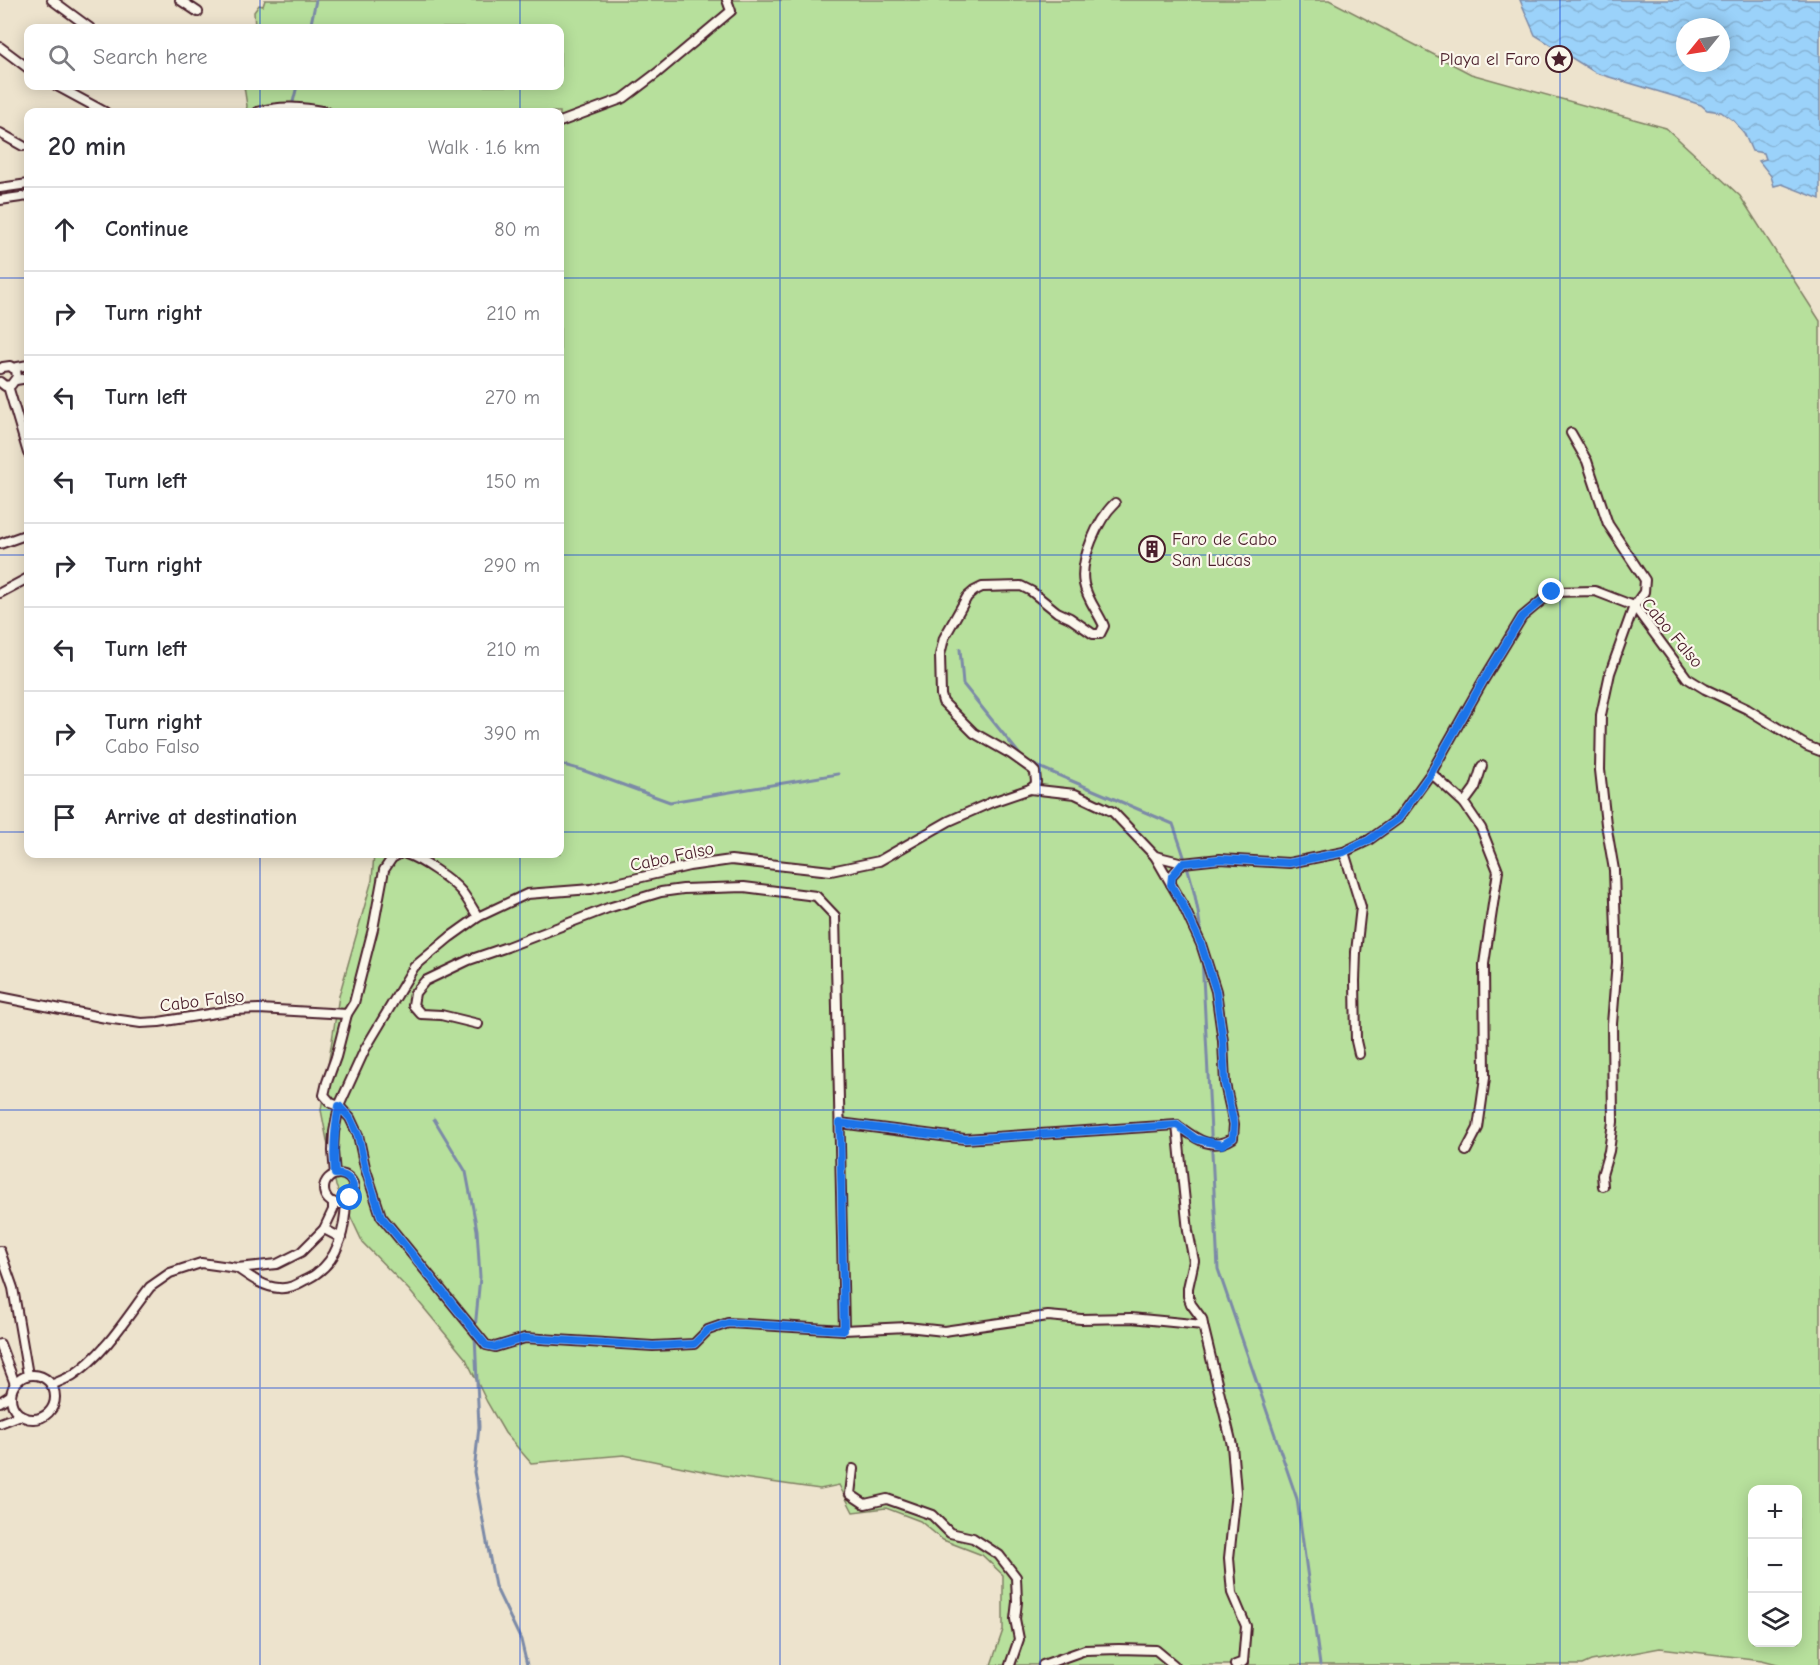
<!DOCTYPE html>
<meta charset="utf-8">
<style>
body{margin:0;font-family:"Comic Neue",sans-serif;background:#f2f2f3;color:#2b2b33}
.controls{position:absolute;right:18px;bottom:18px;display:grid;overflow:hidden;border-radius:12px;box-shadow:0 3px 15px #0003}
.controls button{width:54px;height:54px;display:grid;place-items:center;padding:0;border:0;border-bottom:2px solid #e1e1e2;background:#fff;color:#2b2b33;font:30px sans-serif}
.compass{position:absolute;left:1676px;top:18px;width:54px;height:54px;border-radius:50%;background:#fff;box-shadow:0 3px 15px #0003;rotate:240deg}
.stop{position:absolute;width:18px;height:18px;margin:-14px;border:4px solid #1a73e8;border-radius:50%;background:#fff}
.stop.end{background:#1a73e8;border-color:#fff;box-shadow:0 2px 6px #0008}
.list{margin:0;padding:0;list-style:none}
h2{display:flex;justify-content:space-between;align-items:center;height:78px;margin:0;padding:0 24px;font-size:26px}
h2 small{font-size:20px;font-weight:400;color:#7c7c81}
.list li{display:grid;grid-template-columns:39px 1fr auto;gap:18px;align-items:center;box-sizing:border-box;height:84px;padding:0 24px;border-top:2px solid #e1e1e2}
.list b{display:block;font-size:22px;white-space:nowrap}
.list p{margin:0;font-size:20px;white-space:nowrap;color:#7c7c81}
.list em{font-size:20px;font-style:normal;color:#7c7c81}
.icon{flex:none;width:33px;height:33px;fill:none;stroke:currentColor;stroke-width:2;stroke-linecap:round;stroke-linejoin:round}
.map{position:relative;flex:none;width:1820px;height:1665px;overflow:hidden}
.search{position:absolute;background:#fff;box-shadow:0 3px 15px #0003;left:24px;top:24px;width:540px;height:66px;display:flex;align-items:center;gap:15px;box-sizing:border-box;padding:0 21px;border-radius:12px;color:#7c7c81;font-size:22px}
.panel{position:absolute;background:#fff;box-shadow:0 3px 15px #0003;left:24px;top:108px;width:540px;height:750px;border-radius:12px}
.map>svg:first-child{display:block}
.grass{fill:#b7e09c;stroke:#808064;stroke-width:1.5;fill-rule:evenodd}
.water{fill:url(#water-waves);stroke:#7b8aa7;stroke-width:1.5;fill-rule:evenodd}
.lines{fill:none;stroke-linecap:round;stroke-linejoin:round}
.stream{stroke:#7b8aa7;stroke-width:3}
.street-casing{stroke:#4a1f2b;stroke-width:12}
.street{stroke:#fbf7ec;stroke-width:8}
.route{stroke:#1a73e8;stroke-width:8}
.grid{fill:none;stroke:#1d4ed8;stroke-width:1.5;stroke-opacity:0.55}
.labels{text-anchor:middle;dominant-baseline:central;stroke-width:4.5;stroke-linejoin:round;paint-order:stroke}
.poi-label{font-size:18px;fill:#4a1f2b;stroke:#fbf7ec;text-anchor:end}
.street-label{font-size:18px;fill:#4a1f2b;stroke:#fbf7ec}
</style>
<div class="map">
<svg width="1820" height="1665" viewBox="0 0 1820 1665">
<defs>
<pattern id="water-waves" width="16" height="10" patternUnits="userSpaceOnUse" patternTransform="scale(1.5)"><rect width="16" height="10" fill="#9bd2fa"/><path d="M0 5q4-4 8 0t8 0" fill="none" stroke="#87b4d6"/></pattern>
</defs>
<rect width="100%" height="100%" fill="#ede3cd"/>
<filter id="ink" filterUnits="userSpaceOnUse"><feTurbulence type="fractalNoise" baseFrequency=".0167" numOctaves="2"/><feDisplacementMap in="SourceGraphic" scale="12" xChannelSelector="R" yChannelSelector="G"/><feConvolveMatrix kernelMatrix="1 2 1 2 8 2 1 2 1" color-interpolation-filters="sRGB"/></filter>
<g filter="url(#ink)">
<path class="grass" d="M 265,0 L 1329,0 L 1471,74 L 1666,128 L 1740,196 L 1820,321 L 1820,1665 L 1781,1665 L 1762,1660 L 1660,1648 L 1591,1661 L 1582,1665 L 991,1665 L 1003,1630 L 1003,1575 L 982,1555 L 943,1540 L 920,1521 L 886,1508 L 853,1512 L 839,1485 L 820,1489 L 722,1475 L 624,1455 L 531,1463 L 505,1433 L 487,1402 L 466,1359 L 409,1290 L 363,1243 L 336,1186 L 321,1110 L 339,996 L 372,880 L 374,854 L 560,854 L 560,112 L 246,112 L 247,106 L 244,86 L 560,86 L 560,28 L 255,28 L 254,12 L 259,5 L 263,6 ZM 1752,1490 L 1798,1490 L 1798,1642 L 1752,1642 Z"/>
<path class="water" d="M 1520,0 L 1820,0 L 1820,199 L 1782,184 L 1774,186 L 1771,176 L 1759,161 L 1766,159 L 1764,153 L 1752,151 L 1744,133 L 1734,121 L 1721,112 L 1707,110 L 1701,105 L 1680,98 L 1596,73 L 1535,35 ZM 1685,27 L 1721,27 L 1721,63 L 1685,63 Z"/>
<g class="lines">
<g class="stream">
<path d="M 310,28 L 316,0"/>
<path d="M 293,102 L 297,86"/>
<path d="M 960,649 L 963,684 L 1025,761 L 1173,824 C 1186,861 1199,899 1201,938"/>
<path d="M 560,764 L 582,770 L 670,802 L 838,774"/>
<path d="M 1202,957 L 1218,1269 L 1297,1499 L 1320,1665"/>
<path d="M 434,1119 L 466,1172 L 477,1230 L 480,1277 L 475,1329"/>
<path d="M 475,1335 L 479,1427 L 474,1472 L 495,1586 L 521,1640 L 527,1665"/>
</g>
<defs>
<g id="street">
<path d="M 52,0 L 90,28"/>
<path d="M 180,0 L 198,12"/>
<path d="M 0,47 L 28,68"/>
<path d="M 57,86 L 105,112"/>
<path d="M 257,112 C 281,105 302,107 327,112"/>
<path d="M 560,122 L 624,98 L 657,73 L 731,11 L 727,0"/>
<path d="M 0,133 L 23,146"/>
<path d="M 0,188 L 28,184"/>
<path d="M 0,200 L 28,196"/>
<path d="M 13,368 L 28,365"/>
<path d="M 0,369 L 3,367 L 10,366 L 16,370 L 17,377 L 11,385 L 5,386 L 0,382"/>
<path d="M 16,380 L 28,378"/>
<path d="M 8,386 L 28,453"/>
<path d="M 1571,433 L 1587,461 L 1608,524 L 1645,580 L 1644,592 L 1634,606 L 1610,673 L 1601,715 L 1600,770 L 1606,824 L 1614,870 L 1617,962 L 1612,1024 L 1613,1122 L 1609,1151 L 1602,1175 L 1603,1186"/>
<path d="M 0,544 L 28,534"/>
<path d="M 0,593 L 28,578"/>
<path d="M 1431,773 L 1464,803 L 1481,828 L 1498,871 L 1484,964 L 1485,1078 L 1478,1128 L 1466,1151"/>
<path d="M 1030,789 L 1075,794 L 1113,812 L 1155,856 L 1183,863 L 1220,859 L 1289,863 L 1344,852 L 1369,840 L 1398,819 L 1431,773 L 1483,681 L 1522,617 L 1552,592 L 1595,591 L 1634,606 L 1687,678 L 1705,689 L 1747,709 L 1807,746 L 1820,751"/>
<path d="M 1464,803 L 1475,788 L 1482,766"/>
<path d="M 1344,852 L 1361,907 L 1356,952 L 1355,981 L 1356,1041 L 1359,1054"/>
<path d="M 406,854 C 421,859 452,880 462,892 C 468,900 473,909 478,917"/>
<path d="M 1171,884 L 1171,876 L 1183,863"/>
<path d="M 0,997 L 106,1018 L 141,1023 L 159,1022 L 234,1010 L 259,1009 L 347,1014 L 354,1003 L 373,929 L 384,870 L 392,858 L 399,854"/>
<path d="M 347,1014 L 336,1057 L 327,1082 L 324,1095 L 331,1103 L 339,1106 L 350,1118 L 358,1135 L 365,1167 L 381,1216 L 486,1345 L 495,1347 L 525,1338 L 653,1346 L 694,1344 L 708,1330 L 728,1323 L 844,1330 L 907,1327 L 944,1331 L 1048,1316 L 1081,1319 L 1131,1318 L 1203,1325 L 1202,1319 L 1191,1304 L 1188,1296 L 1188,1288 L 1194,1261 L 1188,1231 L 1177,1125"/>
<path d="M 478,1024 L 441,1015 L 421,1014 L 413,1005 L 415,993 L 425,981 L 469,960 L 507,947 L 608,908 L 661,892 L 683,889 L 744,887 L 816,896 L 835,916 L 844,1330"/>
<path d="M 840,1123 L 965,1139 L 1177,1125 C 1195,1138 1211,1152 1233,1138 L 1234,1124 L 1225,1084 L 1223,1041 L 1216,991 L 1201,944 L 1182,903 L 1155,856"/>
<path d="M 335,1174 L 333,1151 L 334,1132 L 339,1106 L 365,1049 L 414,967 L 450,937 L 478,917 L 527,894 L 591,889 L 689,866 L 731,860 L 831,871 L 879,861 L 949,821 L 992,802 L 1030,789 L 1035,785 L 1036,782 L 1035,772 L 1032,769 L 1011,754 L 974,733 L 943,702 L 941,695 L 940,655 L 944,638 L 967,597 L 974,591 L 982,587 L 1021,586 L 1031,591 L 1057,612 L 1070,618 L 1093,634 L 1100,634 L 1104,626 C 1098,612 1087,599 1084,584 C 1079,561 1098,519 1115,503"/>
<circle cx="339" cy="1189" r="15"/>
<path d="M 324,1229 L 341,1238"/>
<path d="M 0,1251 L 13,1288 L 28,1375"/>
<path d="M 237,1268 C 249,1276 263,1287 279,1288 C 289,1289 296,1285 305,1280 C 309,1278 314,1276 317,1273 C 340,1257 345,1227 346,1201"/>
<path d="M 1203,1325 L 1232,1445 L 1236,1492 L 1229,1558 L 1232,1593 L 1246,1626 L 1243,1662 L 1235,1665"/>
<path d="M 0,1344 L 15,1384"/>
<circle cx="33" cy="1397" r="22"/>
<path d="M 51,1385 C 58,1382 66,1379 73,1375 C 105,1354 127,1317 150,1287 L 170,1273 L 201,1263 L 237,1268 L 277,1264 L 301,1252 L 324,1229 L 333,1210 L 333,1202"/>
<path d="M 0,1402 L 11,1395"/>
<path d="M 0,1423 L 21,1415"/>
<path d="M 853,1469 L 850,1494 L 865,1504 L 887,1499 L 932,1515 L 950,1533 L 973,1538 L 999,1555 L 1016,1577 L 1017,1602 L 1015,1619 L 1019,1639 L 1010,1665"/>
<path d="M 1043,1665 L 1085,1650 L 1119,1649 L 1156,1650 L 1174,1665"/>
</g>
</defs>
<use href="#street" class="street-casing"/>
<use href="#street" class="street"/>
</g>
</g>
<g class="lines" filter="url(#ink)">
<path class="route" d="M 350,1198 C 358,1186 350,1174 335,1174 C 333,1149 334,1131 339,1106 L 350,1118 L 358,1135 L 365,1167 L 381,1216 L 486,1345 L 495,1347 L 525,1338 L 654,1346 L 694,1344 L 708,1330 L 728,1323 L 844,1330 L 840,1123 L 966,1139 L 1177,1125 L 1196,1139 L 1222,1145 L 1233,1138 L 1234,1124 L 1225,1084 L 1223,1041 L 1216,991 L 1201,944 L 1182,903 L 1171,885 L 1172,876 L 1183,863 L 1220,859 L 1289,863 L 1344,852 L 1369,840 L 1398,819 L 1431,773 L 1483,681 L 1522,617 L 1552,592"/>
</g>
<path class="grid" d="M 260,0 L 260,28M 520,0 L 520,28M 780,0 L 780,1665M 1040,0 L 1040,1665M 1300,0 L 1300,1665M 1560,0 L 1560,1665M 260,86 L 260,112M 520,86 L 520,112M 0,278 L 28,278M 560,278 L 1820,278M 0,555 L 28,555M 560,555 L 1820,555M 0,832 L 28,832M 560,832 L 1820,832M 260,854 L 260,1665M 520,854 L 520,1665M 0,1110 L 1820,1110M 0,1388 L 1820,1388"/>
<defs>
<symbol id="sight-ring" viewBox="-11 -11 22 22"><circle r="9.5" fill="#fbf7ec" stroke="#4a1f2b" stroke-width="1.5"/><path d="M0-6L1.8-2.2L6-1.7L2.9 1.2L3.7 5.4L0 3.3L-3.7 5.4L-2.9 1.2L-6-1.7L-1.8-2.2Z" fill="#4a1f2b"/></symbol>
<symbol id="building-ring" viewBox="-11 -11 22 22"><circle r="9.5" fill="#fbf7ec" stroke="#4a1f2b" stroke-width="1.5"/><path d="M-4-6H4V6H1V3H-1V6H-4ZM-2.5-4.3h1.7v1.8h-1.7ZM.8-4.3h1.7v1.8H.8ZM-2.5-1h1.7V.8h-1.7ZM.8-1h1.7V.8H.8Z" fill="#4a1f2b"/></symbol>
</defs>
<g fill-rule="evenodd">
<use href="#sight-ring" x="1544" y="44" width="30" height="30"/>
<use href="#building-ring" x="1137" y="534" width="30" height="30"/>
</g>
<g class="labels">
<g class="poi-label">
<text x="1540" y="59">Playa el Faro</text>
<text x="1172" y="539" text-anchor="start">Faro de Cabo<tspan x="1172" dy="21">San Lucas</tspan></text>
</g>
<g class="street-label">
<text transform="translate(1672 633) rotate(50)">Cabo Falso</text>
<text transform="translate(672 857) rotate(-12)">Cabo Falso</text>
<text transform="translate(202 1001) rotate(-7)">Cabo Falso</text>
</g>
</g>
</svg>
<div class="controls">
<button>+</button>
<button>−</button>
<button><svg class="icon" aria-label="layers" viewBox="0 0 24 24"><path d="M12 4l9 5-9 5-9-5zM3 14l9 5 9-5"/></svg></button>
</div>
<svg class="compass" viewBox="-18 -18 36 36"><path d="M0-13l5 13h-10z" fill="#e53935"/><path d="M0 13l5-13h-10z" fill="#7c7c81"/></svg>
<div class="stop" style="left:350px;top:1198px"></div>
<div class="stop end" style="left:1552px;top:592px"></div>
<div class="search"><svg class="icon" aria-label="search" viewBox="0 0 24 24"><circle cx="10" cy="10" r="6"/><path d="M15 15l6 6"/></svg>Search here</div>
<section class="panel">
<h2>20 min<small>Walk · 1.6 km</small></h2>
<ul class="list">
<li><svg class="icon" aria-label="ahead" viewBox="0 0 24 24"><path d="M12 20V5M6 11l6-6 6 6"/></svg><div><b>Continue</b></div><em>80 m</em></li>
<li><svg class="icon" aria-label="right" viewBox="0 0 24 24"><path d="M7 20v-9h11M14 6l5 5-5 5"/></svg><div><b>Turn right</b></div><em>210 m</em></li>
<li><svg class="icon" aria-label="left" viewBox="0 0 24 24"><path d="M17 20v-9H6M10 6l-5 5 5 5"/></svg><div><b>Turn left</b></div><em>270 m</em></li>
<li><svg class="icon" aria-label="left" viewBox="0 0 24 24"><path d="M17 20v-9H6M10 6l-5 5 5 5"/></svg><div><b>Turn left</b></div><em>150 m</em></li>
<li><svg class="icon" aria-label="right" viewBox="0 0 24 24"><path d="M7 20v-9h11M14 6l5 5-5 5"/></svg><div><b>Turn right</b></div><em>290 m</em></li>
<li><svg class="icon" aria-label="left" viewBox="0 0 24 24"><path d="M17 20v-9H6M10 6l-5 5 5 5"/></svg><div><b>Turn left</b></div><em>210 m</em></li>
<li><svg class="icon" aria-label="right" viewBox="0 0 24 24"><path d="M7 20v-9h11M14 6l5 5-5 5"/></svg><div><b>Turn right</b><p>Cabo Falso</p></div><em>390 m</em></li>
<li><svg class="icon" aria-label="arrive" viewBox="0 0 24 24"><path d="M6 21V4h12l-3 4 3 4H6"/></svg><div><b>Arrive at destination</b></div></li>
</ul>
</section>
</div>
